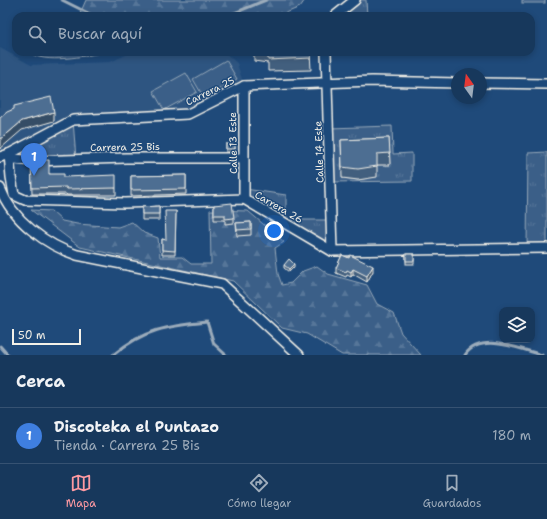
<!DOCTYPE html>
<html lang="es">
<meta charset="utf-8">
<style>
body{margin:0;font-family:"Shantell Sans",sans-serif;background:#203f62;color:#f1f3f6}
.controls{position:absolute;right:12px;bottom:12px;display:grid;overflow:hidden;border-radius:8px;box-shadow:0 2px 6px #0003}
.controls button{width:36px;height:36px;display:grid;place-items:center;padding:0;border:0;border-bottom:1px solid #365272;background:#17385c;color:#f1f3f6;font:20px sans-serif}
.compass{position:absolute;left:451px;top:68px;width:36px;height:36px;border-radius:50%;background:#17385c;box-shadow:0 2px 6px #0003;rotate:346deg}
.scale{position:absolute;left:12px;bottom:10px;width:69px;box-sizing:border-box;padding-left:4px;border:2px solid #f4f1e8;border-top:0;font-size:11px;line-height:14px;white-space:nowrap;color:#f4f1e8;-webkit-text-stroke:3px #1f4a7a;paint-order:stroke}
.you{position:absolute;left:274px;top:231px;width:14px;height:14px;margin:-10px;border:3px solid #fff;border-radius:50%;background:#1a73e8;box-shadow:0 0 0 6px #1a73e833}
.badge{display:grid;place-items:center;width:26px;height:26px;border-radius:50%;background:#ff9aa2;color:#fff;font-size:13px;font-weight:700}
.pin{position:absolute;translate:-50% -33px;filter:drop-shadow(0 1px 2px #0008)}
.pin::after{content:'';position:absolute;top:21px;width:14px;height:12px;background:inherit;clip-path:polygon(0 0,100% 0,50% 100%)}
.list{margin:0;padding:0;list-style:none}
h2{display:flex;justify-content:space-between;align-items:center;height:52px;margin:0;padding:0 16px;font-size:17px}
h2 small{font-size:13px;font-weight:400;color:#9eacbb}
.list li{display:grid;grid-template-columns:26px 1fr auto;gap:12px;align-items:center;box-sizing:border-box;height:56px;padding:0 16px;border-top:1px solid #365272}
.list b{display:block;font-size:15px;white-space:nowrap}
.list p{margin:0;font-size:13px;white-space:nowrap;color:#9eacbb}
.list em{font-size:13px;font-style:normal;color:#9eacbb}
.icon{flex:none;width:22px;height:22px;fill:none;stroke:currentColor;stroke-width:2;stroke-linecap:round;stroke-linejoin:round}
.map{position:relative;flex:none;width:547px;height:355px;overflow:hidden}
.search{position:absolute;background:#17385c;box-shadow:0 2px 6px #0003;left:12px;right:12px;top:12px;height:44px;display:flex;align-items:center;gap:10px;box-sizing:border-box;padding:0 14px;border-radius:12px;color:#9eacbb;font-size:15px}
.sheet{height:108px;background:#17385c}
nav{display:flex;justify-content:space-around;align-items:center;box-sizing:border-box;height:56px;border-top:1px solid #365272;background:#17385c;font-size:11px;color:#9eacbb}
nav a{display:grid;justify-items:center;gap:2px}
nav .on{color:#ff9aa2}
.map>svg:first-child{display:block}
.built{fill:#2d5581}
.grass{fill:url(#grass-tufts);stroke:#97a8b8;fill-rule:evenodd}
.forest{fill:url(#forest-firs);stroke:#97a8b8}
.pitch{fill:#3a5f88;stroke:#97a8b8}
.lines{fill:none;stroke-linecap:round;stroke-linejoin:round}
.stream{stroke:#9cacbb;stroke-width:3}
.minor-casing{stroke:#f4f1e8;stroke-width:12}
.minor{stroke:#1f4a7a;stroke-width:9}
.wall{fill:#425f7e;stroke:#f4f1e8}
.shaded-wall{fill:#364d66;stroke:#f4f1e8}
.building{fill:#4d6e92;stroke:#f4f1e8}
.labels{text-anchor:middle;dominant-baseline:central;stroke-width:3;stroke-linejoin:round;paint-order:stroke}
.street-label{font-size:10px;fill:#f4f1e8;stroke:#1f4a7a}
</style>
<div class="map">
<svg width="547" height="355" viewBox="0 0 547 355">
<defs>
<pattern id="grass-tufts" width="24" height="20" patternUnits="userSpaceOnUse"><rect width="24" height="20" fill="#3a5f88"/><path d="M3 7l-1-3M5 7V3M7 7l1-3M15 17l-1-3M17 17v-4M19 17l1-3" fill="none" stroke="#577699"/></pattern>
<pattern id="forest-firs" width="22" height="20" patternUnits="userSpaceOnUse"><rect width="22" height="20" fill="#3a5f88"/><path d="M5 1l3.5 6h-7zM16 11l3.5 6h-7z" fill="#577699"/></pattern>
</defs>
<rect width="100%" height="100%" fill="#1f4a7a"/>
<filter id="ink" filterUnits="userSpaceOnUse"><feTurbulence type="fractalNoise" baseFrequency=".025" numOctaves="2"/><feDisplacementMap in="SourceGraphic" scale="8" xChannelSelector="R" yChannelSelector="G"/><feConvolveMatrix kernelMatrix="1 2 1 2 8 2 1 2 1" color-interpolation-filters="sRGB"/></filter>
<g filter="url(#ink)">
<path class="built" d="M 0,48 L 31,65 L 110,62 L 133,52 L 224,52 L 237,63 L 244,86 L 188,114 L 73,120 L 0,157 Z"/>
<g class="grass">
<path d="M 355,0 L 366,0 L 367,16 L 335,16 Z"/>
<rect x="522" y="0" width="23" height="3"/>
<path d="M 73,120 L 76,159 L 33,161 L 9,154 Z"/>
<path d="M 392,126 L 393,154 L 412,153 L 412,181 L 330,182 L 329,128 ZM 389,150 L 390,164 L 377,165 L 373,177 L 358,180 L 342,178 Z"/>
<path d="M 547,152 L 547,248 L 527,248 L 528,153 Z"/>
<path d="M 245,189 L 286,195 L 286,220 L 331,220 L 332,251 L 249,202 Z"/>
</g>
<g class="forest">
<path d="M 86,0 L 305,0 L 300,7 L 279,16 L 79,16 Z"/>
<path d="M 29,52 L 105,52 C 87,56 43,65 29,52 Z"/>
<path d="M 31,210 L 51,211 L 62,221 L 77,224 L 118,227 L 132,222 L 144,233 L 158,238 L 160,257 L 182,257 L 191,264 L 211,264 L 210,210 L 248,211 L 284,242 L 275,248 L 278,274 L 282,285 L 291,283 L 303,271 L 317,266 L 328,274 L 367,285 L 377,304 L 394,313 L 401,333 L 421,355 L 342,355 L 307,334 L 282,328 L 233,281 L 80,247 Z"/>
</g>
<g class="pitch">
<path d="M 226,60 L 237,79 L 204,98 L 193,79 Z"/>
<path d="M 186,73 L 197,92 L 164,110 L 153,91 Z"/>
</g>
<g class="lines">
<g class="stream">
<path d="M 62,0 L 94,16"/>
<path d="M 227,16 L 266,0"/>
<path d="M 0,346 L 8,355"/>
<path d="M 113,355 C 144,329 168,326 207,322 L 214,344 L 226,355"/>
<path d="M 465,355 C 481,332 520,349 542,355"/>
</g>
<defs>
<g id="minor">
<path d="M 335,16 L 355,0"/>
<path d="M 326,52 L 332,251"/>
<path d="M 481,83 L 547,84"/>
<path d="M 244,86 L 244,199"/>
<path d="M 9,154 L 11,177 L 14,195 L 25,200 L 125,203 L 244,199 L 332,251 L 547,248"/>
<path d="M 9,154 L 15,159 L 33,161 L 126,158 L 243,158"/>
<path d="M 0,157 L 9,154 L 73,120 L 188,114 L 244,86 L 372,81 L 457,83"/>
<path d="M 0,188 C 12,220 46,245 77,255 L 222,284 L 299,355"/>
</g>
</defs>
<use href="#minor" class="minor-casing"/>
<use href="#minor" class="minor"/>
</g>
<g class="wall">
<path d="M 254,52 L 310,52 L 311,70 L 268,71 L 268,63 L 254,61 Z"/>
<path d="M 389,138 L 390,165 L 377,165 L 377,177 L 358,180 L 342,178 L 341,140 Z"/>
<path d="M 226,144 L 235,145 L 235,152 L 226,152 Z"/>
<path d="M 31,160 L 49,174 L 116,188 L 116,195 L 67,195 L 66,194 L 32,194 Z"/>
<path d="M 186,175 L 186,194 L 131,196 L 131,176 Z"/>
<path d="M 214,205 L 234,218 L 234,223 L 225,224 L 225,220 L 214,220 Z"/>
<path d="M 159,206 L 159,220 L 142,220 L 142,207 Z"/>
<path d="M 176,211 L 175,255 L 162,255 L 162,239 L 166,240 Z"/>
<path d="M 251,222 L 251,235 L 237,236 L 236,223 Z"/>
<rect x="406" y="254" width="8" height="10"/>
<path d="M 342,255 L 373,271 L 367,282 L 353,274 L 351,277 L 347,275 L 346,277 L 336,273 L 336,268 Z"/>
<path d="M 284,265 L 294,267 L 289,272 L 284,268 Z"/>
</g>
<g class="shaded-wall">
<path d="M 54,112 L 54,121 L 22,130 L 0,149 L 0,140 L 22,121 Z"/>
<path d="M 294,264 L 294,267 L 289,272 L 289,269 Z"/>
<path d="M 373,266 L 373,271 L 367,282 L 367,276 Z"/>
<path d="M 353,269 L 353,274 L 351,277 L 351,272 Z"/>
</g>
<g class="building">
<path d="M 268,52 L 310,52 L 311,58 L 268,60 Z"/>
<path d="M 51,97 L 54,112 L 22,121 L 0,140 L 0,118 L 7,112 L 14,109 L 14,106 Z"/>
<path d="M 389,138 L 390,153 L 377,154 L 377,166 L 358,169 L 342,167 L 341,140 Z"/>
<path d="M 226,144 L 235,145 L 235,149 L 226,149 Z"/>
<path d="M 31,160 L 49,160 L 49,174 L 64,174 L 64,177 L 116,175 L 116,188 L 67,189 L 66,187 L 32,188 Z"/>
<path d="M 186,175 L 186,189 L 131,190 L 131,176 Z"/>
<path d="M 232,203 L 234,218 L 225,219 L 225,215 L 214,215 L 214,205 Z"/>
<path d="M 159,206 L 159,214 L 142,214 L 142,207 Z"/>
<path d="M 165,211 L 176,211 L 175,251 L 162,250 L 162,239 L 166,240 Z"/>
<path d="M 251,222 L 251,229 L 237,230 L 236,223 Z"/>
<rect x="406" y="254" width="8" height="7"/>
<path d="M 342,255 L 349,258 L 350,255 L 373,266 L 367,276 L 353,269 L 351,272 L 347,270 L 346,272 L 336,268 Z"/>
<path d="M 289,259 L 294,264 L 289,269 L 284,265 Z"/>
</g>
</g>
<g class="labels">
<g class="street-label">
<text transform="translate(210 91) rotate(-26)">Carrera 25</text>
<text transform="translate(233 143) rotate(-91)">Calle 13 Este</text>
<text transform="translate(125 147) rotate(-1)">Carrera 25 Bis</text>
<text transform="translate(319 152) rotate(-92)">Calle 14 Este</text>
<text transform="translate(279 207) rotate(30)">Carrera 26</text>
</g>
</g>
</svg>
<div class="controls">
<button><svg class="icon" aria-label="layers" viewBox="0 0 24 24"><path d="M12 4l9 5-9 5-9-5zM3 14l9 5 9-5"/></svg></button>
</div>
<svg class="compass" viewBox="-18 -18 36 36"><path d="M0-13l5 13h-10z" fill="#e53935"/><path d="M0 13l5-13h-10z" fill="#9eacbb"/></svg>
<div class="scale">50 m</div>
<div class="you"></div>
<div class="pin badge" style="left:34px;top:176px;background:#3f7fe0">1</div>
<div class="search"><svg class="icon" aria-label="search" viewBox="0 0 24 24"><circle cx="10" cy="10" r="6"/><path d="M15 15l6 6"/></svg>Buscar aquí</div>
</div>
<section class="sheet">
<h2>Cerca<small></small></h2>
<ul class="list">
<li><span class="badge" style="background:#3f7fe0">1</span><div><b>Discoteka el Puntazo</b><p>Tienda · Carrera 25 Bis</p></div><em>180 m</em></li>
</ul>
</section>
<nav>
<a class="on"><svg class="icon" aria-label="map" viewBox="0 0 24 24"><path d="M3 6l6-2 6 2 6-2v14l-6 2-6-2-6 2zM9 4v14M15 6v14"/></svg>Mapa</a>
<a><svg class="icon" aria-label="directions" viewBox="0 0 24 24"><path d="M12 3l9 9-9 9-9-9zM9 14v-3h6M13 9l2 2-2 2"/></svg>Cómo llegar</a>
<a><svg class="icon" aria-label="saved" viewBox="0 0 24 24"><path d="M7 4h10v16l-5-4-5 4z"/></svg>Guardados</a>
</nav>
